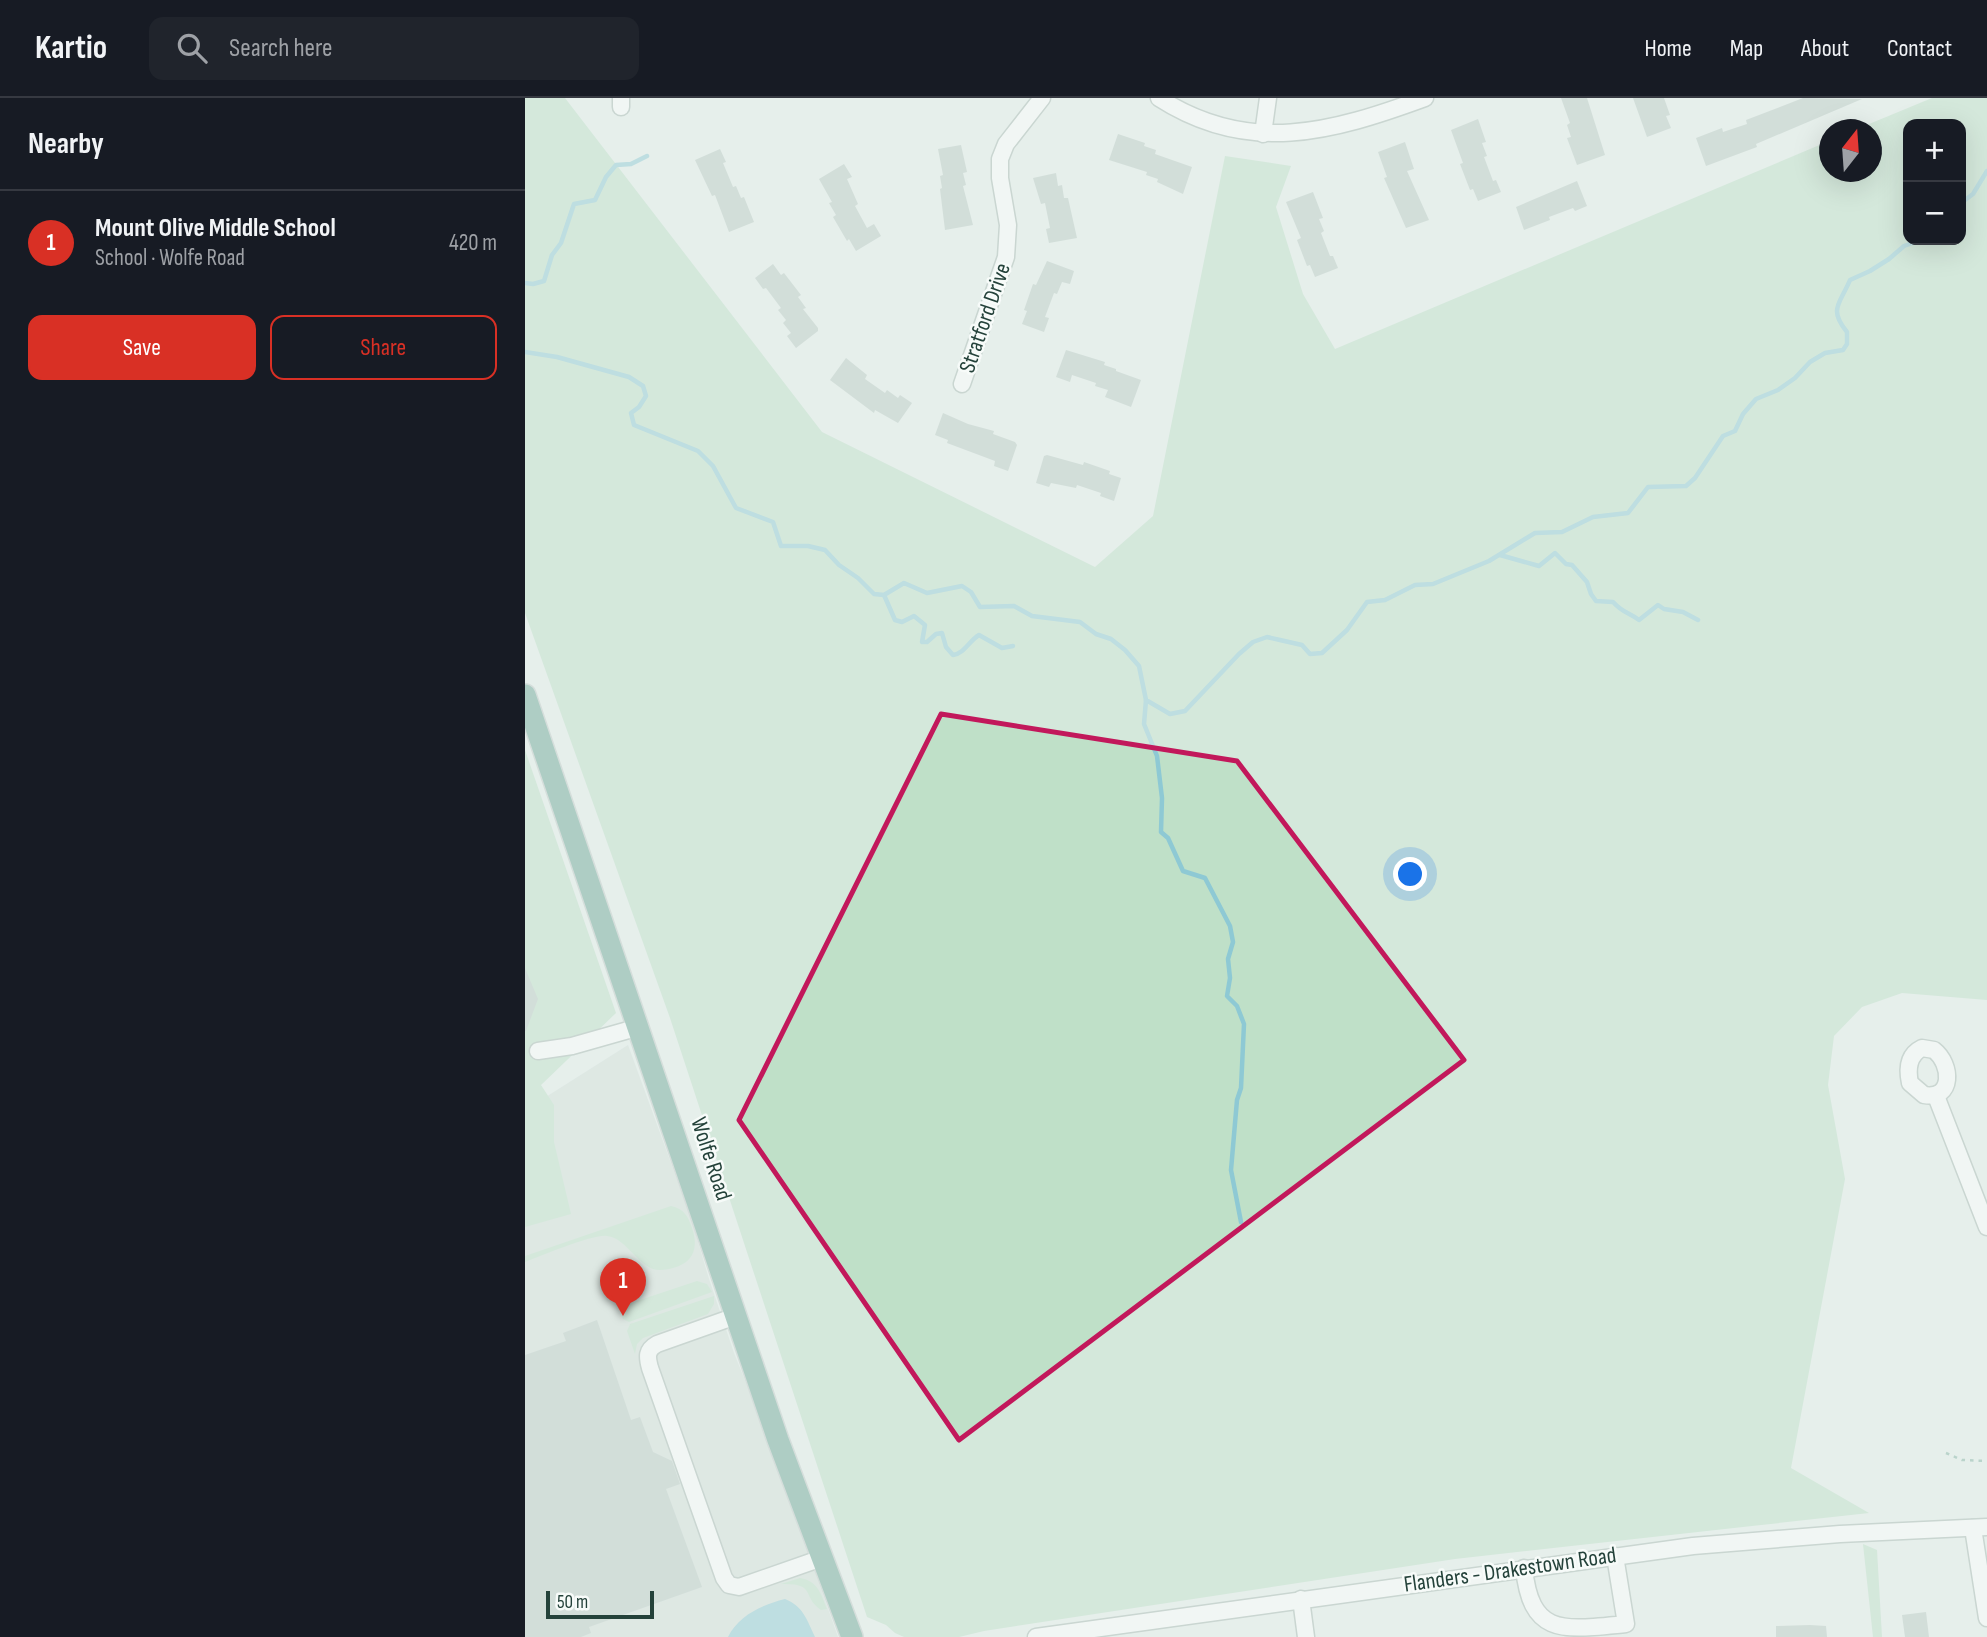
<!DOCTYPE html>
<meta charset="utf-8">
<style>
body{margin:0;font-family:"Sofia Sans Condensed",sans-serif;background:#20242c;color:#f1f3f6}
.controls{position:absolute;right:21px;top:21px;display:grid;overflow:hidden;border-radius:14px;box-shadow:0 7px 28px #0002}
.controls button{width:63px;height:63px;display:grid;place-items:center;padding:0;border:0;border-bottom:2px solid #363941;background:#171b24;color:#f1f3f6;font:35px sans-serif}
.compass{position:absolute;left:1294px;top:21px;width:63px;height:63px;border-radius:50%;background:#171b24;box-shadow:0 7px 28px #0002;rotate:17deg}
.scale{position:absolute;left:21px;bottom:18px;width:108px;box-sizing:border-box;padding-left:7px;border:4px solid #24423a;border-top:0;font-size:19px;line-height:24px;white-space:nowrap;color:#24423a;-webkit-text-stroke:5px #f7fbf9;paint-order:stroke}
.you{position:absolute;left:886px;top:777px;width:24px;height:24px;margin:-18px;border:5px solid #fff;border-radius:50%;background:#1a73e8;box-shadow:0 0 0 10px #1a73e833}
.badge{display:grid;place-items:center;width:46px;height:46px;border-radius:50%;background:#d93025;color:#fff;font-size:23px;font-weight:700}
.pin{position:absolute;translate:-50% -58px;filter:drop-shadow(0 2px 4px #0008)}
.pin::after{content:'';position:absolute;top:37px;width:24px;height:21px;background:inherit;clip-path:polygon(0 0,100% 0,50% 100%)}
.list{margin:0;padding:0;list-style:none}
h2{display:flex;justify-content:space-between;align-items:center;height:91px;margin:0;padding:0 28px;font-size:30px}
h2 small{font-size:23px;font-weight:400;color:#9ea1a6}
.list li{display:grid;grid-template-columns:46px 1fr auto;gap:21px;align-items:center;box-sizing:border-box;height:105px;padding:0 28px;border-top:2px solid #363941}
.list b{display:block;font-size:26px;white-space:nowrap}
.list p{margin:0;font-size:23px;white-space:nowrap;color:#9ea1a6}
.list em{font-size:23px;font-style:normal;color:#9ea1a6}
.actions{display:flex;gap:14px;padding:21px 28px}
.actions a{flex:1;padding:16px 0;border:2px solid #d93025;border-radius:14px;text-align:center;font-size:24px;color:#d93025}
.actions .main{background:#d93025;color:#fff}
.icon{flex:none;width:38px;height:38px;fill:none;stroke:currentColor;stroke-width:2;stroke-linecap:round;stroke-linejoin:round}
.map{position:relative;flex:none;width:1462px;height:1539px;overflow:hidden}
header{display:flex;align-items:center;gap:42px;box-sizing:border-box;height:98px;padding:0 35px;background:#171b24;border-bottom:2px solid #363941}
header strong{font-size:33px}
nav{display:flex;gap:38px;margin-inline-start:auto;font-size:24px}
.search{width:490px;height:63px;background:#20242c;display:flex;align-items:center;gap:18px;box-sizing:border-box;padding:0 24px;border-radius:14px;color:#9ea1a6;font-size:26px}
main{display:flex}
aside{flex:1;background:#171b24}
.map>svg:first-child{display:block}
.built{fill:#d4dfda}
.green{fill:#bfe0c8;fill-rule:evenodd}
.water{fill:#8ec9d4}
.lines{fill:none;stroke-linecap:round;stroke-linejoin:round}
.stream{stroke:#8ec9d4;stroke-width:4.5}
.building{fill:#bbcac4}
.minor-casing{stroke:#a8b8b2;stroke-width:19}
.major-casing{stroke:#c2cac8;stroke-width:24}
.path{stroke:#86b3a5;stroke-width:2.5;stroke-dasharray:3.5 5;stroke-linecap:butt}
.minor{stroke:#fff;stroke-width:16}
.major{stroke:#6aa596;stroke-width:21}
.marked{fill:none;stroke:#c2185b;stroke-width:5;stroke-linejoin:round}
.labels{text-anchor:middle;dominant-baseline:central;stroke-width:5;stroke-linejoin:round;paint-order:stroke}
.street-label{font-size:23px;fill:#24423a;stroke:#f7fbf9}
</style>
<header>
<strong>Kartio</strong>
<div class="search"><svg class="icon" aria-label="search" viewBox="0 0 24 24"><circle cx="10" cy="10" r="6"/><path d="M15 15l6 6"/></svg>Search here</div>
<nav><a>Home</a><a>Map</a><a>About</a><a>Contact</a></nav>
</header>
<main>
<aside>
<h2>Nearby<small></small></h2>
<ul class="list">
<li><span class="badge">1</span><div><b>Mount Olive Middle School</b><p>School · Wolfe Road</p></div><em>420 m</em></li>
</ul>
<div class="actions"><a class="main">Save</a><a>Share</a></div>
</aside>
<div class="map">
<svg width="1462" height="1539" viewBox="0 0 1462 1539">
<rect width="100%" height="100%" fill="#e6efeb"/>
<path class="built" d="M 103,947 L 166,1120 L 184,1181 L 209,1255 L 240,1332 L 313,1539 L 0,1539 L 0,1008 L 13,1004 Z"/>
<g class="green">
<path d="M 0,0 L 40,0 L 297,334 L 570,469 L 628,418 L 700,58 L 766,68 L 751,109 L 778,196 L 810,251 L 1304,43 L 1304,74 L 1346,74 L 1346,32 L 1332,31 L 1407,0 L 1462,0 L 1462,902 L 1377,895 L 1337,909 L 1309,938 L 1303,987 L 1320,1081 L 1266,1370 L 1344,1415 L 930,1461 L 459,1533 L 434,1539 L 379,1539 L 370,1535 L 361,1527 L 342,1519 L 145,920 L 0,515 ZM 1383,26 L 1436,26 L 1436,142 L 1383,142 Z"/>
<path d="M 0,652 L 91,915 L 16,987 L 29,1007 L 29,1044 L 46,1116 L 0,1129 Z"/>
<path d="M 146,1108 C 159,1111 163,1118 167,1130 C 176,1156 163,1170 136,1172 C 114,1173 103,1140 82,1138 C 67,1136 17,1158 0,1164 L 0,1158 Z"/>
<path d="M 172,1183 L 182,1186 L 187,1194 L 104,1224 L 98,1221 L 94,1209 Z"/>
<path d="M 189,1198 L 189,1206 L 183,1216 L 118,1240 L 112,1246 L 110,1256 L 102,1233 L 105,1226 Z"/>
<path d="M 1338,1446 L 1352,1452 L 1357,1539 L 1348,1539 Z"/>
<path d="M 275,1480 C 293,1483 296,1496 302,1511 L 296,1512 C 276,1498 292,1485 256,1486 Z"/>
</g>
<path class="water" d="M 260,1501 C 278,1508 282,1522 290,1539 L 203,1539 C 214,1517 237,1507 260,1501 Z"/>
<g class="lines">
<g class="stream">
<path d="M 1436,105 L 1448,96 L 1462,73"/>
<path d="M 0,185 L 8,186 L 19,183 L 27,157 L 36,145 L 49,106 L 70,102 L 81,79 L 91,67 L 106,66 L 122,58"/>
<path d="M 0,254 L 32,259 L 104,279 L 118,288 L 121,298 L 114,309 L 106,315 L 109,327 L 173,353 L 188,368 L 211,410 L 248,424 L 256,448 L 283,448 L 300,452 L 314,467 L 333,480 L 349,496 L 359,497 L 379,485 L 402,495 L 437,488 L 446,494 L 455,509 L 489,508 L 507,518 L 555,524 L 571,536 L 586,541 L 600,552 L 614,568 L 621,602 L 645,616 L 660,613 L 714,556 L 728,544 L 742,539 L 755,542 L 777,547 L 785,556 L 797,555 L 822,532 L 842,504 L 860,502 L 890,487 L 908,486 L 964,463 L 1010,435 L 1037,434 L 1068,419 L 1103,415 L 1123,389 L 1161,388 L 1170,380 L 1198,338 L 1210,333 L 1218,316 L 1231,301 L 1253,292 L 1270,280 L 1285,264 L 1300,255 L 1318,252 L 1322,246 L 1322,234 C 1303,211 1315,206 1325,182 L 1345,173 L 1364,161 L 1379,148 L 1396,142"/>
<path d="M 975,457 L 1014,468 L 1030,455 L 1041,466 L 1047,467 L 1062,484 L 1066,496 L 1071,503 L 1088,504 C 1098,515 1103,514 1114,522 L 1133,507 L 1139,511 L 1158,514 L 1173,522"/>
<path d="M 359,497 L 370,522 L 377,524 L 389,518 L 400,527 L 397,544 L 402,544 L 411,536 L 417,535 L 421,549 L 428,557 C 440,555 444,543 454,537 L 477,550 L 488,548"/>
<path d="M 621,602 L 619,626 L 632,658 L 637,700 L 636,734 L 643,740 L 658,773 L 680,780 L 705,828 L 708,844 L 703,861 L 705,880 L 702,898 L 712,908 L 719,926 L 716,990 L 712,1002 L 706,1072 L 716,1124"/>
</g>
</g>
<g class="building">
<path d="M 1036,0 L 1062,0 L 1080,57 L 1052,67 L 1042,40 L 1046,39 L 1042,27 L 1045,25 Z"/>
<path d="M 1108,0 L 1139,0 L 1145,17 L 1141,18 L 1146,30 L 1122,39 Z"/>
<path d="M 1278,0 L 1337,1 L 1231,46 L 1232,49 L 1181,68 L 1171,40 L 1197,30 L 1198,34 L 1222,26 L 1221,22 Z"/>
<path d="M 953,21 L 961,44 L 957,45 L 962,58 L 959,59 L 968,83 L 971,82 L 976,94 L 953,103 L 948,91 L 945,92 L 935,66 L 938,65 L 926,32 Z"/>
<path d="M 593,36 L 620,45 L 619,48 L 631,52 L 630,56 L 667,69 L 658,96 L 632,84 L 633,81 L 621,77 L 622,74 L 584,62 Z"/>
<path d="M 880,44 L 889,71 L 882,73 L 904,122 L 881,130 L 859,80 L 862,79 L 853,54 Z"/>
<path d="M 436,47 L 442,74 L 438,75 L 441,87 L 438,88 L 448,127 L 420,132 L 415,91 L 417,90 L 415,78 L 418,77 L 413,51 Z"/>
<path d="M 195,51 L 201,64 L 198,65 L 208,89 L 211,88 L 216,100 L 219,99 L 229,124 L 204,134 L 190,97 L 187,98 L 170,62 Z"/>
<path d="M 319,66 L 327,79 L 322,81 L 333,106 L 330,108 L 342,130 L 349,126 L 356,138 L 331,153 L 324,141 L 322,143 L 308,119 L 311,117 L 304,105 L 307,104 L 294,81 Z"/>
<path d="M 531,75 L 533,88 L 537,87 L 539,100 L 543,100 L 552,140 L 524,145 L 521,131 L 525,130 L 520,105 L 516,106 L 508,80 Z"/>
<path d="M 1052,83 L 1062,108 L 1050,113 L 1048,110 L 1024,119 L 1025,122 L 999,132 L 991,109 Z"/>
<path d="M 788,94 L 798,120 L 794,121 L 799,133 L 796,135 L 805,158 L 808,158 L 813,170 L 790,179 L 785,167 L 782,168 L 772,142 L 776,140 L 761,104 Z"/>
<path d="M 522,163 L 549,173 L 545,186 L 537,184 L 532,196 L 529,195 L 520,219 L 524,220 L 519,234 L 497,226 L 502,213 L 499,212 L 508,186 L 511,187 Z"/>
<path d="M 248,166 L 256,177 L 259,175 L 276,197 L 273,199 L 281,210 L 278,211 L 293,230 L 293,233 L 271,250 L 262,238 L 266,235 L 258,225 L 261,222 L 253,212 L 256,210 L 241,190 L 238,191 L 230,180 Z"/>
<path d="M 541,252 L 580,264 L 579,267 L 591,271 L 591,273 L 616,282 L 606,309 L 580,299 L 583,292 L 570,288 L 571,285 L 547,277 L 545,284 L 531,279 Z"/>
<path d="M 321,260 L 342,277 L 340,281 L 360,295 L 362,292 L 373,300 L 375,297 L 387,305 L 373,325 L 350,312 L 349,315 L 305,282 Z"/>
<path d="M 418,315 L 443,326 L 469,333 L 468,336 L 490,344 L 492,347 L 483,373 L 469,368 L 470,363 L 422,345 L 423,342 L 410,337 Z"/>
<path d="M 522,357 L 558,367 L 559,364 L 585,373 L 584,376 L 596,380 L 589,403 L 575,398 L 576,395 L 552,387 L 551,390 L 526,385 L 524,389 L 511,385 L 519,358 Z"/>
<path d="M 0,870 L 13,901 L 1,933 L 0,933 Z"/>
<path d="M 72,1222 L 106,1322 L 115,1319 L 128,1354 L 147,1363 L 155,1386 L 141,1391 L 177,1489 L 64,1529 L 66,1535 L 56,1539 L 0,1539 L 0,1257 L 41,1243 L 38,1235 Z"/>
<path d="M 1401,1514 L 1404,1539 L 1380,1539 L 1377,1517 Z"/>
<path d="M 1285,1527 L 1301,1528 L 1302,1539 L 1251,1539 L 1251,1528 Z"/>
</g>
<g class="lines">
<defs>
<g id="minor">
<path d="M 96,0 L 96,9"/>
<path d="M 634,0 C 724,58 807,34 900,0"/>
<path d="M 738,36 L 743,0"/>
<path d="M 437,286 L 481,159 L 483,127 L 475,80 L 475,61 L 481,46 L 517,0"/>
<path d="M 1397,950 L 1409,952 C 1427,966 1429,1002 1399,997 L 1385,985 C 1382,971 1383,957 1397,950 Z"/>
<path d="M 13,953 L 47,948 L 114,929"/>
<path d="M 1411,998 L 1462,1129"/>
<path d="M 211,1218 L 132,1246 C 121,1252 122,1259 125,1270 L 199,1480 L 204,1487 L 214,1489 L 297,1460"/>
<path d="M 1448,1430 L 1462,1520"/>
<path d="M 999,1470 C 1006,1539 1038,1532 1101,1526 L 1090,1458"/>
<path d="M 776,1501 L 781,1539"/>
<path d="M 511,1539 L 1168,1448 L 1315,1436 L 1462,1429"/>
</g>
<path id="major" d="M 0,597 L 253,1342 L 327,1539"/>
</defs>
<use href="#minor" class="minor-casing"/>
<use href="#major" class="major-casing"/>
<path class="path" d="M 1421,1355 L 1437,1362 L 1462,1363"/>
<use href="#minor" class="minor"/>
<use href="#major" class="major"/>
</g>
<path d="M0 0H1462V1539H0ZM 416,616 L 712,663 L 939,962 L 434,1342 L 214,1022 Z" fill="#e6efeb" fill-opacity=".55" fill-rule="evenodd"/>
<path class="marked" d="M 416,616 L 712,663 L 939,962 L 434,1342 L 214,1022 Z"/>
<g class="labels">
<g class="street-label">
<text transform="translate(460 220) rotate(-71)">Stratford Drive</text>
<text transform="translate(186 1061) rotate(72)">Wolfe Road</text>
<text transform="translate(985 1472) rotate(-8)">Flanders - Drakestown Road</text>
</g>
</g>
</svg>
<div class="controls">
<button>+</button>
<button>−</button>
</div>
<svg class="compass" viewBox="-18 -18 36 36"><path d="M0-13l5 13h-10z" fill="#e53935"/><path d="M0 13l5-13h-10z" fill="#9ea1a6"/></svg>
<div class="scale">50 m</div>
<div class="you"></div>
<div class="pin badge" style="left:98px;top:1218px">1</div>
</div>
</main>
